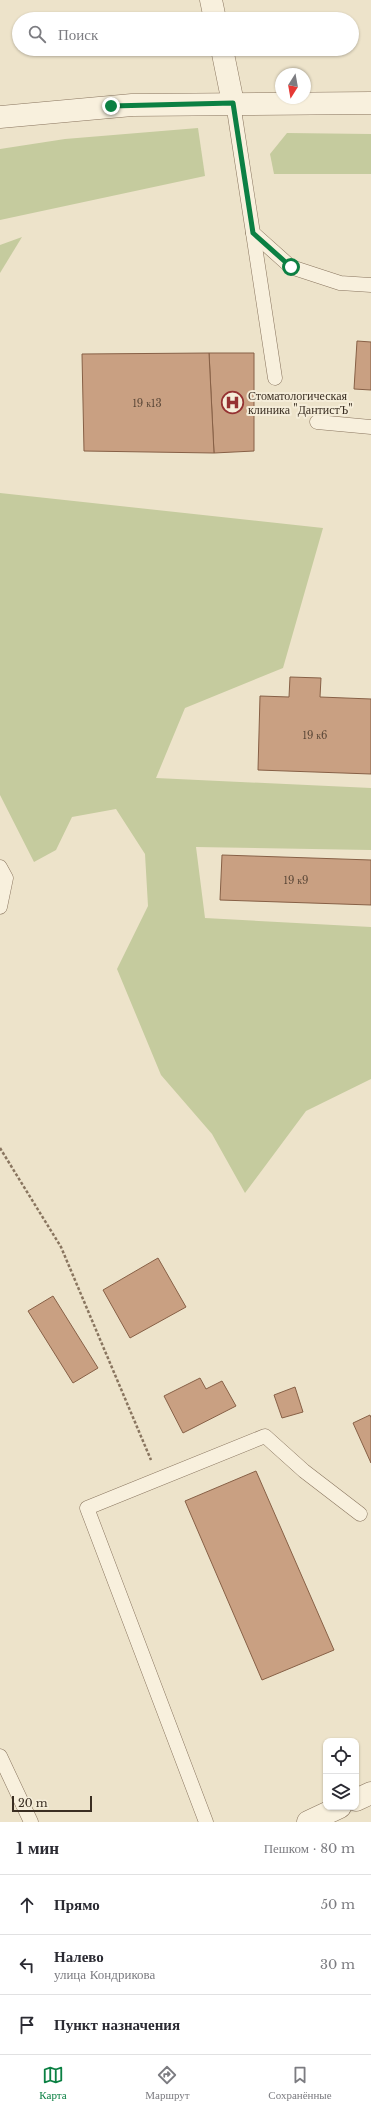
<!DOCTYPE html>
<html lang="ru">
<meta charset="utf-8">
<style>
body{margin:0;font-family:"Libre Baskerville",serif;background:#f2f2f3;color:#2b2b33}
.controls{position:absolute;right:12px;bottom:12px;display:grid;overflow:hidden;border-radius:8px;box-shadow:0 1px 3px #0004}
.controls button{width:36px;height:36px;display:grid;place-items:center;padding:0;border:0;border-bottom:1px solid #e1e1e2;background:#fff;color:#2b2b33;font:20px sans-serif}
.compass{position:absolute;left:275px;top:68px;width:36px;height:36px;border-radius:50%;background:#fff;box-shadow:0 1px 3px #0004;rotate:191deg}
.scale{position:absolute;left:12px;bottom:10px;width:80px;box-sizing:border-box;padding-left:4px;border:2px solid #3a2e22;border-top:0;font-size:11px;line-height:14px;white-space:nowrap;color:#3a2e22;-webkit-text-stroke:3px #f5edd9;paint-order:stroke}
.stop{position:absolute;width:12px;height:12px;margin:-9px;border:3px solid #0b8043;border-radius:50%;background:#fff}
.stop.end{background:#0b8043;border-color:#fff;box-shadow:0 1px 4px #0008}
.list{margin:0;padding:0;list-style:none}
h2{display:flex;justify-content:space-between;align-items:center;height:52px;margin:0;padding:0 16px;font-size:17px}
h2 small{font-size:13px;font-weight:400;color:#7c7c81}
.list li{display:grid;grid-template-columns:26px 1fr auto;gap:12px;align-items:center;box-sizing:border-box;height:60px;padding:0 16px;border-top:1px solid #e1e1e2}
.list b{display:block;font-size:15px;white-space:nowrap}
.list p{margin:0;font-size:13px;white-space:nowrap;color:#7c7c81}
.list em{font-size:13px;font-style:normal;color:#7c7c81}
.icon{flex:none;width:22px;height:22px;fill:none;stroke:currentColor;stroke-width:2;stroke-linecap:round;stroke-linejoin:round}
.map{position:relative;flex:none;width:371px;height:1822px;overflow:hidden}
.search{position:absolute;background:#fff;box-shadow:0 1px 3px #0004;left:12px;right:12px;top:12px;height:44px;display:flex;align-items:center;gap:10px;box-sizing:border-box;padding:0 14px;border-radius:22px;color:#7c7c81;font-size:15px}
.sheet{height:232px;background:#fff}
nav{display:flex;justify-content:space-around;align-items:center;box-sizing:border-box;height:56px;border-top:1px solid #e1e1e2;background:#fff;font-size:11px;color:#7c7c81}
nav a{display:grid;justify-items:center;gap:2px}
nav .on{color:#0b8043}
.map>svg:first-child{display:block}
.green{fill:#c5cb9e}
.building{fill:#c9a082;stroke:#876046}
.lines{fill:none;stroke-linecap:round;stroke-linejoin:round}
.service-casing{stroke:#89755f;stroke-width:15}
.minor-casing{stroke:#89755f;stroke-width:23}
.tertiary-casing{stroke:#89755f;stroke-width:23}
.path{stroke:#89755f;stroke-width:2.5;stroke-dasharray:3 2;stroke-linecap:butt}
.service{stroke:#f8f0dd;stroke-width:14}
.minor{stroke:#f8f0dd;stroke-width:22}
.tertiary{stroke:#f8f0dd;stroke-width:22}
.route{stroke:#0b8043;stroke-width:5}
.labels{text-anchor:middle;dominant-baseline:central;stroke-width:4;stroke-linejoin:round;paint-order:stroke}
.number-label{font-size:10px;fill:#5e4a3a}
.poi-label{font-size:12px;fill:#3a2e22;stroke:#f5edd9;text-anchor:start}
</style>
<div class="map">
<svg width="371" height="1822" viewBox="0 0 371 1822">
<rect width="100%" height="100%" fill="#ede3ca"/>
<g class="green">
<path d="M 198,128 L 205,176 L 0,220 L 0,149 L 65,139 Z"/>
<path d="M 287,133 L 371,134 L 371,174 L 274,174 L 270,154 Z"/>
<path d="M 22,237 L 0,273 L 0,245 Z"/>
<path d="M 0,493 L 323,528 L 283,668 L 185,708 L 156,778 L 371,788 L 371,850 L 196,847 L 205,918 L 371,927 L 371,1079 L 306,1111 L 245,1193 L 212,1134 L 161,1075 L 117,969 L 148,906 L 145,854 L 116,809 L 72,817 L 56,850 L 34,862 L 0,795 Z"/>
</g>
<g class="building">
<path d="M 357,341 L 371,342 L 371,390 L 354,389 Z"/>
<path d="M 209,353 L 254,353 L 254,451 L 214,453 Z"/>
<path d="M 209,353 L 214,453 L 84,451 L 82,354 Z"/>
<path d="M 290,677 L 321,678 L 320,697 L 371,699 L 371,774 L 258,770 L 260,696 L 289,697 Z"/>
<path d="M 222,855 L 371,860 L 371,905 L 220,900 Z"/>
<path d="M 158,1258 L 186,1307 L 130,1338 L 103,1290 Z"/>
<path d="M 53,1296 L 98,1368 L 73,1383 L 28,1311 Z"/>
<path d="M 200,1378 L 206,1389 L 222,1381 L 236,1406 L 183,1433 L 164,1396 Z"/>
<path d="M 295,1387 L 303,1412 L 282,1418 L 274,1395 Z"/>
<path d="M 370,1415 L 371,1418 L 371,1463 L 353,1423 Z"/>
<path d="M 256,1471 L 334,1650 L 262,1680 L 185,1501 Z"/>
</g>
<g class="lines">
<defs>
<g id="service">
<path d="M 233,103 L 253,233 L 291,267 L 340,283 L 371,285"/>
<path d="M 253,233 L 275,378"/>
<path d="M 317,422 L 371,427"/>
<path d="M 0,867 L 6,878 L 0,907"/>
<path d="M 0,1756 L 31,1822"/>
<path d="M 206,1822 L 87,1508 L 265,1436 L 304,1471 L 360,1514"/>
</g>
<g id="minor">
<path d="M 211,0 L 215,19"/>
<path d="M 222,49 L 233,103"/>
</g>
<g id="tertiary">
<path d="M 0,117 L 132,105 L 371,103"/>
<path d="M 356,1800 L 371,1793"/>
<path d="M 308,1822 L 340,1807"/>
</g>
</defs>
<use href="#service" class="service-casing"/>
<use href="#minor" class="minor-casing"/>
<use href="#tertiary" class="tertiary-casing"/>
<path class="path" d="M 0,1148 L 61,1247 L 151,1460"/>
<use href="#service" class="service"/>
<use href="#minor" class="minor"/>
<use href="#tertiary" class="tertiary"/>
</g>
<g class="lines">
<path class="route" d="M 111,106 L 233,103 L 253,233 L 291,267"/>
</g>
<defs>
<symbol id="hospital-ring" viewBox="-11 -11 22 22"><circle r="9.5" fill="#f5edd9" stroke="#953232" stroke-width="1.5"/><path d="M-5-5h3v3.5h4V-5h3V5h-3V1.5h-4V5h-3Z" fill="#953232"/></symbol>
</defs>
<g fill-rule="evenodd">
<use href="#hospital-ring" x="220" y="390" width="25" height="25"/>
</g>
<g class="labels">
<g class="number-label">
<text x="147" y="403">19 к13</text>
<text x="315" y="735">19 к6</text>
<text x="296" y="880">19 к9</text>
</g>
<g class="poi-label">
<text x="248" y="395">Стоматологическая<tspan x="248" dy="14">клиника "ДантистЪ"</tspan></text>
</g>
</g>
</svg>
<div class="controls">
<button><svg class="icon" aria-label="locate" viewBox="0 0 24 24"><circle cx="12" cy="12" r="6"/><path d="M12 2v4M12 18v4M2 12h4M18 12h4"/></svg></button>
<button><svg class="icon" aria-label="layers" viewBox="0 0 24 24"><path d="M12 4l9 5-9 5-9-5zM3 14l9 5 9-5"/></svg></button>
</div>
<svg class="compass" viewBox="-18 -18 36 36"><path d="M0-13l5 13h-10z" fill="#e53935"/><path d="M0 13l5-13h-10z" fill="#7c7c81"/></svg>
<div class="scale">20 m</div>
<div class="stop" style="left:291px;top:267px"></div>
<div class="stop end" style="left:111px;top:106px"></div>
<div class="search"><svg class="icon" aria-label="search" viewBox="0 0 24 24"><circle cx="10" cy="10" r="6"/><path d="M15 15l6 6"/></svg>Поиск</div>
</div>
<section class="sheet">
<h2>1 мин<small>Пешком · 80 m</small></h2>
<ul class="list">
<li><svg class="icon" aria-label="ahead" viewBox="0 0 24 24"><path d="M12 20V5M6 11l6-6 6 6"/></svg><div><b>Прямо</b></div><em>50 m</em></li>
<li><svg class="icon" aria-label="left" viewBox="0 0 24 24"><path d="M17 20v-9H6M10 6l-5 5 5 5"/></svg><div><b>Налево</b><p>улица Кондрикова</p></div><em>30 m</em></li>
<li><svg class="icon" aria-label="arrive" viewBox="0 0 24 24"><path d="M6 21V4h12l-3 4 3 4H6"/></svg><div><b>Пункт назначения</b></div></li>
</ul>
</section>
<nav>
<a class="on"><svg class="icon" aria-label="map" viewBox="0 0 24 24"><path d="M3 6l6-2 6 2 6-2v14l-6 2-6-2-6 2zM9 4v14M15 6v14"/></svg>Карта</a>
<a><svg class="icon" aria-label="directions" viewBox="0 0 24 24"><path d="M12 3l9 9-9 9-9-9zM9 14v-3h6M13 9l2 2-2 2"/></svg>Маршрут</a>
<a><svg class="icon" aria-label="saved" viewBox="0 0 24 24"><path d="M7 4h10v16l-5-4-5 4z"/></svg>Сохранённые</a>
</nav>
